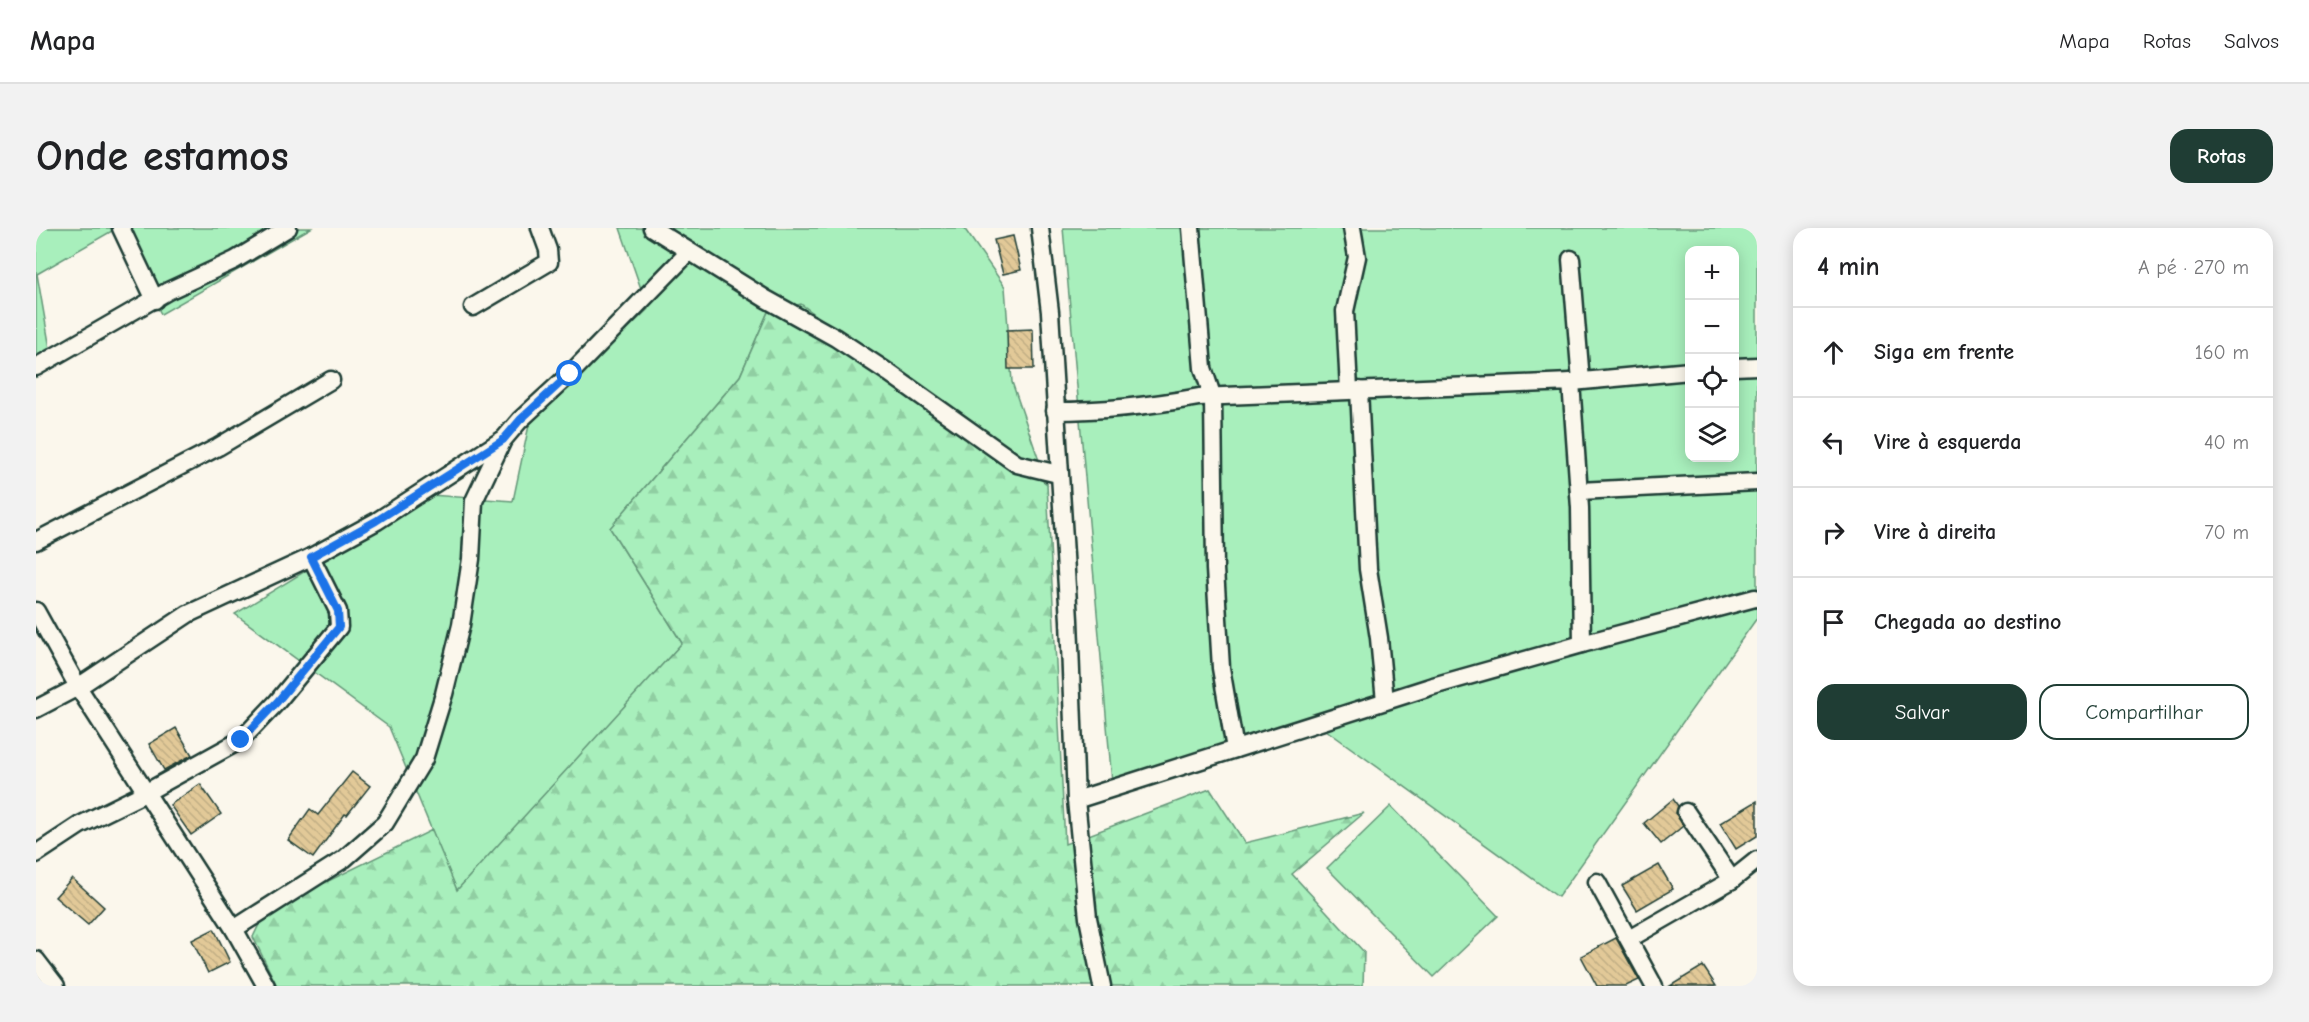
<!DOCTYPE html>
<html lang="pt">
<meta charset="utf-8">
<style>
body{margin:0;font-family:"Comic Neue",sans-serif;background:#f2f2f2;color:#202124}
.controls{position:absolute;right:18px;top:18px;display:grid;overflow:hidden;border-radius:12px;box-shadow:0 3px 15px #0003}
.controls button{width:54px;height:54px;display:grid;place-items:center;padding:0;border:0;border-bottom:2px solid #e0e0e0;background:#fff;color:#202124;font:30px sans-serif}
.stop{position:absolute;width:18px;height:18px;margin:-14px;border:4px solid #1a73e8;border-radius:50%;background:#fff}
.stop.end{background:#1a73e8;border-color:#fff;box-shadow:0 2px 6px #0008}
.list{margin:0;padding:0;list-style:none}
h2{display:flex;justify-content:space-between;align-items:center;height:78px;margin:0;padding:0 24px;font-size:26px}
h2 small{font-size:20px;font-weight:400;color:#757577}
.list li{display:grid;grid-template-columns:39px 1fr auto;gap:18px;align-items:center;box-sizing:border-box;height:90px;padding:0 24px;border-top:2px solid #e0e0e0}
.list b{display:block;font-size:22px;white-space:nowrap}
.list em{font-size:20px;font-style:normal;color:#757577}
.actions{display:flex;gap:12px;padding:18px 24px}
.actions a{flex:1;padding:14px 0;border:2px solid #1f3d34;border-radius:18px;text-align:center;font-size:21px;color:#1f3d34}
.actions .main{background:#1f3d34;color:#fff}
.icon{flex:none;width:33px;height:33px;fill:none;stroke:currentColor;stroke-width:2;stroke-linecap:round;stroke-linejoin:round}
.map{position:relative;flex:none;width:1721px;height:758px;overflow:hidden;border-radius:18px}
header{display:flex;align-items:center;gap:36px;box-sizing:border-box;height:84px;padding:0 30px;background:#fff;border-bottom:2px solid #e0e0e0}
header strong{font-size:28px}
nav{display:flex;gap:33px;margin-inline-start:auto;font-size:21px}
.intro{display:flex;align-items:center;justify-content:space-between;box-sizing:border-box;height:144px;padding:0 36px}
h1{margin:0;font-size:42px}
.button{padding:15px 27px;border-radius:18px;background:#1f3d34;color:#fff;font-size:21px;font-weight:700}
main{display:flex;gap:36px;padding:0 36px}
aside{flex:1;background:#fff;border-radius:18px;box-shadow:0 3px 15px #0003}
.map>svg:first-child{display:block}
.green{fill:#a8efbc;stroke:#649678;stroke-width:1.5;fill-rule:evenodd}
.forest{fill:url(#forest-firs);stroke:#649678;stroke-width:1.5}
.building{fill:url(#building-back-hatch);stroke:#1f3d34;stroke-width:1.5}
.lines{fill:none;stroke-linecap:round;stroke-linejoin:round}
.minor-casing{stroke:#1f3d34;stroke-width:21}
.minor{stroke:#fbf7ec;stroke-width:16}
.route{stroke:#1a73e8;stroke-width:8}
</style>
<header>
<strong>Mapa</strong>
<nav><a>Mapa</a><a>Rotas</a><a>Salvos</a></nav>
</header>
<div class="intro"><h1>Onde estamos</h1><a class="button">Rotas</a></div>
<main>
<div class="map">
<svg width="1721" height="758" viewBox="0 0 1721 758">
<defs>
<pattern id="forest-firs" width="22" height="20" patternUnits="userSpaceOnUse" patternTransform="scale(1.5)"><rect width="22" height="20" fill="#a8efbc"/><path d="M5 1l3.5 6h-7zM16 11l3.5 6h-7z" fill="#90cea2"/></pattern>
<pattern id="building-back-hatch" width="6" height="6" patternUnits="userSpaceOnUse" patternTransform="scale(1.5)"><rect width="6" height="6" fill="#e2c998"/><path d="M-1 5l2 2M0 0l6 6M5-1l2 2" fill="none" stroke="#c1ae84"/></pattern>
</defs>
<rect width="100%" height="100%" fill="#fbf7ec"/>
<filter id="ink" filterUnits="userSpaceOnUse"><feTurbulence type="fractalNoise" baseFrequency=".0167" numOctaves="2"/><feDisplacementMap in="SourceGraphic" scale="12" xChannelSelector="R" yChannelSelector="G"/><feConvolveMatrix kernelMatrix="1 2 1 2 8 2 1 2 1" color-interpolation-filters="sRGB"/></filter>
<g filter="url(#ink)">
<g class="green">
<path d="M 0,0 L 275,0 L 125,86 L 81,0 L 1,46 L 17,138 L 0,149 Z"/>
<path d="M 584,0 L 928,0 L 969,59 L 976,154 L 1011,256 L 765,77 L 732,84 L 704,148 L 574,300 L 646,415 L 421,663 L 353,499 L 199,386 L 394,267 L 477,273 L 493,197 L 612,81 Z"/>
<path d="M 1027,0 L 1721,0 L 1721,390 L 1522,669 L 1290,502 L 1076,554 ZM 1654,22 L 1698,22 L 1698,230 L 1654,230 Z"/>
<path d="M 1355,578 L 1462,688 L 1398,749 L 1291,640 Z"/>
</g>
<path class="forest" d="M 765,76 L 1011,256 L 1029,616 L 1174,561 L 1209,615 L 1328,585 L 1256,646 L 1328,724 L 1327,758 L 241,758 L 217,709 L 229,684 L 396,602 L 421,662 L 646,415 L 574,300 L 704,148 L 732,84 Z"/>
<g class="building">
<path d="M 977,8 L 985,42 L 967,46 L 958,12 Z"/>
<path d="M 997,101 L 998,141 L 972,141 L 971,102 Z"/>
<path d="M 140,500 L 156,527 L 128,542 L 113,516 Z"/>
<path d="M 316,544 L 334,558 L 311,587 L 309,586 L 277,630 L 252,612 L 274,581 L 282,587 Z"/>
<path d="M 164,556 L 185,586 L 155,607 L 134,577 Z"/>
<path d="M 1637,571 L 1642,578 L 1640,585 L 1647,598 L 1625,616 L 1608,595 Z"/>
<path d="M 1721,573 L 1721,608 L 1700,621 L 1684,595 Z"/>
<path d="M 1623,637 L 1637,661 L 1601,682 L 1586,658 Z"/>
<path d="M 36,650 L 68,679 L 52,697 L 19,669 Z"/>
<path d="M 178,701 L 194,734 L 172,745 L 156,712 Z"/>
<path d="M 1580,710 L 1603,752 L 1590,758 L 1561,758 L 1545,728 Z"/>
<path d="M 1667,738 L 1680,758 L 1634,758 Z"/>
</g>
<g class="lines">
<defs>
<g id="minor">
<path d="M 85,0 L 119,72"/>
<path d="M 616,0 L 730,71 L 800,110 L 853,145 L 981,236 L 1022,246"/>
<path d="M 1004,0 L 1014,84 L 1033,392 L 1040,572 L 1052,690 L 1066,758"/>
<path d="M 1155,0 L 1167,140 L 1177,170 L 1179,341 L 1185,440 L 1199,521"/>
<path d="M 1535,31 L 1545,153"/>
<path d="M 437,79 L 513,34 L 512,22 L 504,0"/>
<path d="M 0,139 L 132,63 L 199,32 L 252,0"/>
<path d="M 1698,139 L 1721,138"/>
<path d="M 1536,154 L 1654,143"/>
<path d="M 1313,162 L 1309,83 L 1321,29 L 1316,0"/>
<path d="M 1323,162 L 1332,341 L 1343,410 L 1349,473"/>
<path d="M 1019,183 C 1070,183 1113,178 1163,169 L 1535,154 L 1544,280 L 1546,416"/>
<path d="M 1543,263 L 1721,254"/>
<path d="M 0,313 L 182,219 L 295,152"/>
<path d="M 0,383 L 42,459 L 198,701 L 230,758"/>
<path d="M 0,481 L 42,459 L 152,386 L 275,329 L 341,293 L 466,212"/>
<path d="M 1040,572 L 1397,458 L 1546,416 L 1719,370"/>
<path d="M 1650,584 L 1696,652"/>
<path d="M 0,626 L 44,597 L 109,565 L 205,512 L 241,474 L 303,399 L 302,383 L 275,329"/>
<path d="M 1561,654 L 1618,758"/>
<path d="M 198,701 L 308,631 L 349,595 L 388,531 L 408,466 L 425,397 L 435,331 L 438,273 L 467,212 L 484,192 L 534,146 L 653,24"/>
<path d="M 1593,711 L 1696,652 L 1721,632"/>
<path d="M 0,732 L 20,758"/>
</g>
</defs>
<use href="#minor" class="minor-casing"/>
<use href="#minor" class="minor"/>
</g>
</g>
<g class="lines" filter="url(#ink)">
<path class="route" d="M 205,512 L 241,474 L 303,399 L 302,383 L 275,329 L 340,293 L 467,212 L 484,192 L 534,146"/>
</g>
</svg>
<div class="controls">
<button>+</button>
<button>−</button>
<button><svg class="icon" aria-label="locate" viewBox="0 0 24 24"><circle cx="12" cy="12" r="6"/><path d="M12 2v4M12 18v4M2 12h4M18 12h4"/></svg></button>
<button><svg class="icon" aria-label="layers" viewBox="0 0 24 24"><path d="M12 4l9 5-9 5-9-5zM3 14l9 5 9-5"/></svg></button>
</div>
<div class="stop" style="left:534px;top:146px"></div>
<div class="stop end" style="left:205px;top:512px"></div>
</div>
<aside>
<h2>4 min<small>A pé · 270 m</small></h2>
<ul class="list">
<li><svg class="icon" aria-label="ahead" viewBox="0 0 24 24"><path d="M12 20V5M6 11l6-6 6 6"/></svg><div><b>Siga em frente</b></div><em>160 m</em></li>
<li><svg class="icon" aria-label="left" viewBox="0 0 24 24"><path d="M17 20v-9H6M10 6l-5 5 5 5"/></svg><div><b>Vire à esquerda</b></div><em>40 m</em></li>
<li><svg class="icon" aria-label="right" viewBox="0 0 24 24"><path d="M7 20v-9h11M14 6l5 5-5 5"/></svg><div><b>Vire à direita</b></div><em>70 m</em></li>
<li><svg class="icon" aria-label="arrive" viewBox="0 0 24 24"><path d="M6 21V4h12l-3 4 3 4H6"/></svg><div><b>Chegada ao destino</b></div></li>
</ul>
<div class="actions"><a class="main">Salvar</a><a>Compartilhar</a></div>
</aside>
</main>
